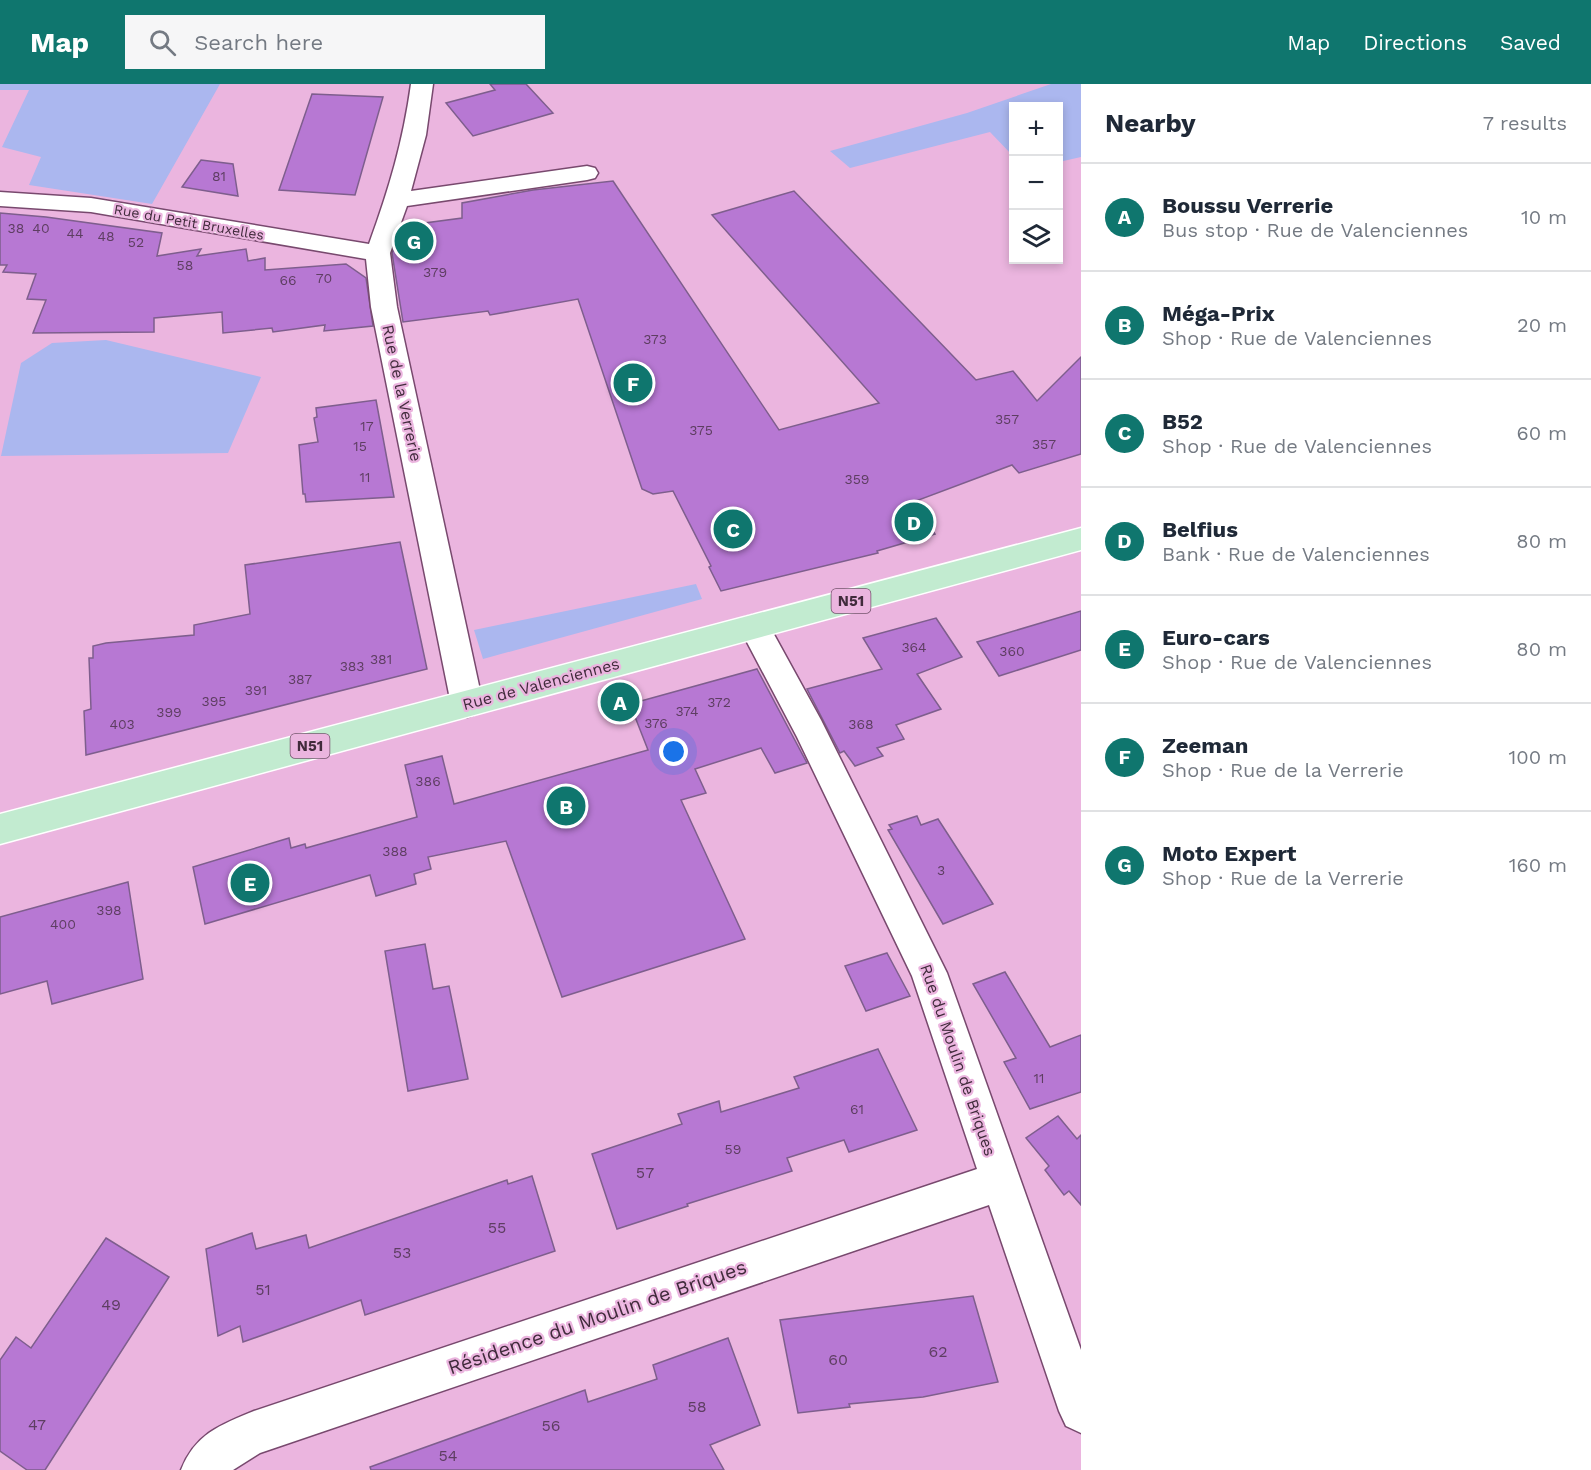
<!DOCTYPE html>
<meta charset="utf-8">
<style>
body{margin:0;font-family:"Work Sans",sans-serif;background:#f6f6f7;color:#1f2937}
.controls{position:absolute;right:18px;top:18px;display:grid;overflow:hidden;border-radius:0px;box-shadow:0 3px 9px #0003}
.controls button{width:54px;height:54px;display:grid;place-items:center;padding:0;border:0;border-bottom:2px solid #e0e1e3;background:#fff;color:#1f2937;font:30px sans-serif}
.you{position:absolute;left:674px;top:668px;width:21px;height:21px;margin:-15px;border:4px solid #fff;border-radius:50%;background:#1a73e8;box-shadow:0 0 0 9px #1a73e833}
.badge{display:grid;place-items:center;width:39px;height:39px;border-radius:50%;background:#0f766e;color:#fff;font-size:20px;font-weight:700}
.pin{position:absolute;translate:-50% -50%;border:3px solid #fff;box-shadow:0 2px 6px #0006}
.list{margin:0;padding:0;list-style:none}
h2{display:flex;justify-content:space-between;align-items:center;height:78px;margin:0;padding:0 24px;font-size:26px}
h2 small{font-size:20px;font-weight:400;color:#747a83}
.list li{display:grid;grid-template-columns:39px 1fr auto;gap:18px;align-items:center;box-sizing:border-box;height:108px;padding:0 24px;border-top:2px solid #e0e1e3}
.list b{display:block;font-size:22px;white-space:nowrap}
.list p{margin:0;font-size:20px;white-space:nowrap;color:#747a83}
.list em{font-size:20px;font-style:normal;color:#747a83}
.icon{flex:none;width:33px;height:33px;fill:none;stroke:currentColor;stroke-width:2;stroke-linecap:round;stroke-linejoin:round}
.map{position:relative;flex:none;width:1081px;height:1386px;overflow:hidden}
header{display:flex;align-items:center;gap:36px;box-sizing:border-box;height:84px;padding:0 30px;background:#0f766e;color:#fff}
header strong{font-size:28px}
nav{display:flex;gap:33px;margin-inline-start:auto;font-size:21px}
.search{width:420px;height:54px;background:#f6f6f7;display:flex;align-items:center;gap:15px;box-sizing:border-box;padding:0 21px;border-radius:0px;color:#747a83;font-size:22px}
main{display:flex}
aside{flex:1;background:#fff}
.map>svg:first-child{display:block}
.green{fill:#abb7ef}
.building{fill:#b778d3;stroke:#7e5e8d;stroke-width:1.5}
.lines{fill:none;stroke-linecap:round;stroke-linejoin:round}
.minor-casing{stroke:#78496e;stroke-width:3}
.major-casing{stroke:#fff;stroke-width:3}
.minor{fill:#fff;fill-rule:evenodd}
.major{fill:#c2ebd0;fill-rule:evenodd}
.labels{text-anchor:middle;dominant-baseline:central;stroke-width:4.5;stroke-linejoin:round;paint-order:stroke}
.number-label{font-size:14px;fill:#5e3e62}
.far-street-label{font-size:14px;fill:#412b3c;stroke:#ebb5df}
.shield{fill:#ebb5df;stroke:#74546d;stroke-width:1.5}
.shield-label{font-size:15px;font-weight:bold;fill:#412b3c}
.street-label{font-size:16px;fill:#412b3c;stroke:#ebb5df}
.near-number-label{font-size:16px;fill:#5e3e62}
.near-street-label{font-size:20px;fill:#412b3c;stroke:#ebb5df}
</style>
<header>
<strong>Map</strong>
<div class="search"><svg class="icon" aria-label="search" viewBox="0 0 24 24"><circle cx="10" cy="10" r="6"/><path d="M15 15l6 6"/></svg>Search here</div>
<nav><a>Map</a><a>Directions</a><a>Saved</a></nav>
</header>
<main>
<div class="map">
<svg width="1081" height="1386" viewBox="0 0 1081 1386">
<rect width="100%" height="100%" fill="#ebb5df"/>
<g class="green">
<path d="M 0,0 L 220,0 L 152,120 L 29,101 L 41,73 L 2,63 L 29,6 L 0,6 Z"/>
<path d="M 1051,0 L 1081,0 L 1081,73 L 1059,78 L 1058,22 L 1014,22 L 1013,72 L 990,48 L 850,84 L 830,67 L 967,29 Z"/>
<path d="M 106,256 L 261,293 L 228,369 L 1,372 L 21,279 L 52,259 Z"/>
<path d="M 696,500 L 702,515 L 483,575 L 474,546 Z"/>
</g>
<g class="building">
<path d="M 490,0 L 526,0 L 553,29 L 473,52 L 446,19 L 495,6 Z"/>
<path d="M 312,10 L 383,13 L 355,111 L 279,106 Z"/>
<path d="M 201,76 L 233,80 L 238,112 L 182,103 Z"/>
<path d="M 613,97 L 779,346 L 879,319 L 712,131 L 794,107 L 976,296 L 1013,287 L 1037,317 L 1081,273 L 1081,370 L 1019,389 L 1012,381 L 913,418 L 935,450 L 877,467 L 878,469 L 721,507 L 709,483 L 711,482 L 673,407 L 653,410 L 642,405 L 578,215 L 490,231 L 488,227 L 403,238 L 392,169 L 402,142 L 462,134 L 462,119 L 533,106 Z"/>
<path d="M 0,129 L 46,133 L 162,149 L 157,172 L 201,165 L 197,172 L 246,165 L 248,177 L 265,174 L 265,186 L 346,180 L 366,194 L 373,242 L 324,247 L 325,241 L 273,248 L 272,244 L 223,249 L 222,228 L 154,234 L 154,248 L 33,249 L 46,216 L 27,215 L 36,190 L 3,188 L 7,181 L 0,181 Z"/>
<path d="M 376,316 L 394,413 L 306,418 L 305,410 L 303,410 L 299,361 L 318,358 L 314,334 L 317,333 L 316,324 Z"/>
<path d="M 400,458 L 427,585 L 86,671 L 84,627 L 91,625 L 89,574 L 93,574 L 93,562 L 106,559 L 194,551 L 194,541 L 250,530 L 245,481 Z"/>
<path d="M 1081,527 L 1081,566 L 999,592 L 977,558 Z"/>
<path d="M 936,534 L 962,573 L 917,590 L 941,625 L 896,641 L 904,655 L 877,664 L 883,672 L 855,682 L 844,667 L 840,669 L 807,605 L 882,585 L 863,554 Z"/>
<path d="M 757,585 L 807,679 L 775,689 L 761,664 L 695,685 L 706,709 L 681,716 L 745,855 L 562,913 L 506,757 L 428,773 L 431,785 L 414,790 L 416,800 L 376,812 L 370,791 L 205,840 L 193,783 L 289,754 L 291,764 L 305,760 L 306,764 L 417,733 L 405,681 L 442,672 L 454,720 L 648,666 L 630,620 Z"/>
<path d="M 917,732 L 921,741 L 938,735 L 993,820 L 943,840 L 888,746 L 892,745 L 889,741 Z"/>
<path d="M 128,798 L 143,895 L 52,920 L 47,897 L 0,910 L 0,833 Z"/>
<path d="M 425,860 L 433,905 L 449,902 L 468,995 L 408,1007 L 385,867 Z"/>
<path d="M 887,869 L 910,912 L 866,927 L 845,882 Z"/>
<path d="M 1005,888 L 1050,963 L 1081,951 L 1081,1008 L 1030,1025 L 1004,978 L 1016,974 L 973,900 Z"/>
<path d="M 878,965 L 917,1046 L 849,1068 L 844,1056 L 787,1074 L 792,1087 L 687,1120 L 688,1122 L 617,1145 L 592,1070 L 682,1040 L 678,1030 L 719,1017 L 721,1028 L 799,1004 L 794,993 Z"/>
<path d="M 1058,1032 L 1077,1055 L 1081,1051 L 1081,1121 L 1069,1107 L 1064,1111 L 1045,1086 L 1049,1082 L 1026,1054 Z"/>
<path d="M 532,1092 L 555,1167 L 365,1231 L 361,1216 L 243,1258 L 240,1242 L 218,1252 L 206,1165 L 252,1149 L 256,1165 L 306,1151 L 309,1164 L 507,1096 L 508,1100 Z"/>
<path d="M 106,1154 L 169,1193 L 45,1386 L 27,1386 L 0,1367 L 0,1276 L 16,1253 L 31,1264 Z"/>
<path d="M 973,1212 L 998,1298 L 923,1313 L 849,1320 L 850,1323 L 798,1329 L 780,1236 Z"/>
<path d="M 728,1254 L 760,1341 L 710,1361 L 724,1386 L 371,1386 L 370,1383 L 585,1306 L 588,1318 L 657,1295 L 653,1281 Z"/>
</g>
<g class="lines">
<defs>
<g id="minor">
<path d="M 411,0 L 433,0 L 426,51 L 411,107 L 587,82 L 595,84 L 598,89 L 595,94 L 587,96 L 407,122 L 390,169 L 397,223 L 483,620 L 478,629 L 467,633 L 456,629 L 451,620 L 371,223 L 366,175 L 91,128 L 0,122 L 0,108 L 91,114 L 369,160 C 389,105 403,58 411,0 Z"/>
<path d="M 754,531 L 765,534 L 821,636 L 947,889 L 1081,1266 L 1081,1349 L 1066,1342 L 1059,1327 L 989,1121 L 260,1369 L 233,1386 L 181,1386 C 195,1350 220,1341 254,1327 L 977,1085 L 912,892 L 797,653 L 739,543 L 743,534 Z"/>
</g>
<path id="major" d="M 1081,444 L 1081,466 L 0,760 L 0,730 Z"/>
</defs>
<use href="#minor" class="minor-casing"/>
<use href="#major" class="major-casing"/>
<use href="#minor" class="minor"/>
<use href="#major" class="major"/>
</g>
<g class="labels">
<g class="number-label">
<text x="219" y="92">81</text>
<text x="16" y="144">38</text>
<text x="41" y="144">40</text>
<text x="75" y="149">44</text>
<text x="106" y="152">48</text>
<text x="136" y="158">52</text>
<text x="185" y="181">58</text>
<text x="435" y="188">379</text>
<text x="324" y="194">70</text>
<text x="288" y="196">66</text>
<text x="655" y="255">373</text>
<text x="1007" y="335">357</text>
<text x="367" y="342">17</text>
<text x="701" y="346">375</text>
<text x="1044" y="360">357</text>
<text x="360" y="362">15</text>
<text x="365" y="393">11</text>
<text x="857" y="395">359</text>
<text x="914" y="563">364</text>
<text x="1012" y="567">360</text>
<text x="381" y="575">381</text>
<text x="352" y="582">383</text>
<text x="300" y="595">387</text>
<text x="256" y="606">391</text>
<text x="214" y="617">395</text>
<text x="719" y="618">372</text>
<text x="687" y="627">374</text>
<text x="169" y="628">399</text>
<text x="656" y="639">376</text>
<text x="122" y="640">403</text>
<text x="861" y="640">368</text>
<text x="428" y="697">386</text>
<text x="395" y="767">388</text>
<text x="941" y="786">3</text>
<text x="109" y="826">398</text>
<text x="63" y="840">400</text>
<text x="1039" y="994">11</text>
<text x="857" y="1025">61</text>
<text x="733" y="1065">59</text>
</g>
<g class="far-street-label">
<text transform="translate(189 138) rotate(10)">Rue du Petit Bruxelles</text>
</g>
<g class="shield">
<rect x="831.5" y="505" width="39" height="24" rx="4.5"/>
<rect x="290.5" y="650" width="39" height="24" rx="4.5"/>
</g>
<g class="shield-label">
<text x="851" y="517">N51</text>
<text x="310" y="662">N51</text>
</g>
<g class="street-label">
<text transform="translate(402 309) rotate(78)">Rue de la Verrerie</text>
<text transform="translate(541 600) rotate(-15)">Rue de Valenciennes</text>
<text transform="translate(958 976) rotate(71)">Rue du Moulin de Briques</text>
</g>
<g class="near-number-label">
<text x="645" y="1088">57</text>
<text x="497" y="1143">55</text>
<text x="402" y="1168">53</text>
<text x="263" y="1205">51</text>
<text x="111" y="1220">49</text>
<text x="938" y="1267">62</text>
<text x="838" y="1275">60</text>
<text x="697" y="1322">58</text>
<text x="37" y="1340">47</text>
<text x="551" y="1341">56</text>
<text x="448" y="1371">54</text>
</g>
<g class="near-street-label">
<text transform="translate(597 1233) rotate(-19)">Résidence du Moulin de Briques</text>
</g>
</g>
</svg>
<div class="controls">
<button>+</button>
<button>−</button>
<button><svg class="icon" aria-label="layers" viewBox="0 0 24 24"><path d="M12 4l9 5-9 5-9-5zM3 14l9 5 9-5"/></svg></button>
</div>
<div class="you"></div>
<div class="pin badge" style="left:620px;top:618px">A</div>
<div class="pin badge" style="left:566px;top:722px">B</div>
<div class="pin badge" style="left:733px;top:445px">C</div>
<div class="pin badge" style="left:914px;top:438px">D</div>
<div class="pin badge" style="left:250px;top:799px">E</div>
<div class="pin badge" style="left:633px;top:299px">F</div>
<div class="pin badge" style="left:414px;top:157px">G</div>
</div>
<aside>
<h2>Nearby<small>7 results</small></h2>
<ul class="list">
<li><span class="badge">A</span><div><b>Boussu Verrerie</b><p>Bus stop · Rue de Valenciennes</p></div><em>10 m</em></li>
<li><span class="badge">B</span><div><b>Méga-Prix</b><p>Shop · Rue de Valenciennes</p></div><em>20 m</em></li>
<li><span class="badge">C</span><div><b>B52</b><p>Shop · Rue de Valenciennes</p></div><em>60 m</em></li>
<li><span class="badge">D</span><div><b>Belfius</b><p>Bank · Rue de Valenciennes</p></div><em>80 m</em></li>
<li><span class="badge">E</span><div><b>Euro-cars</b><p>Shop · Rue de Valenciennes</p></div><em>80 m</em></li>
<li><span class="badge">F</span><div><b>Zeeman</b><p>Shop · Rue de la Verrerie</p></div><em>100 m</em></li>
<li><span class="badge">G</span><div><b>Moto Expert</b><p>Shop · Rue de la Verrerie</p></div><em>160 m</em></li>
</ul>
</aside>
</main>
